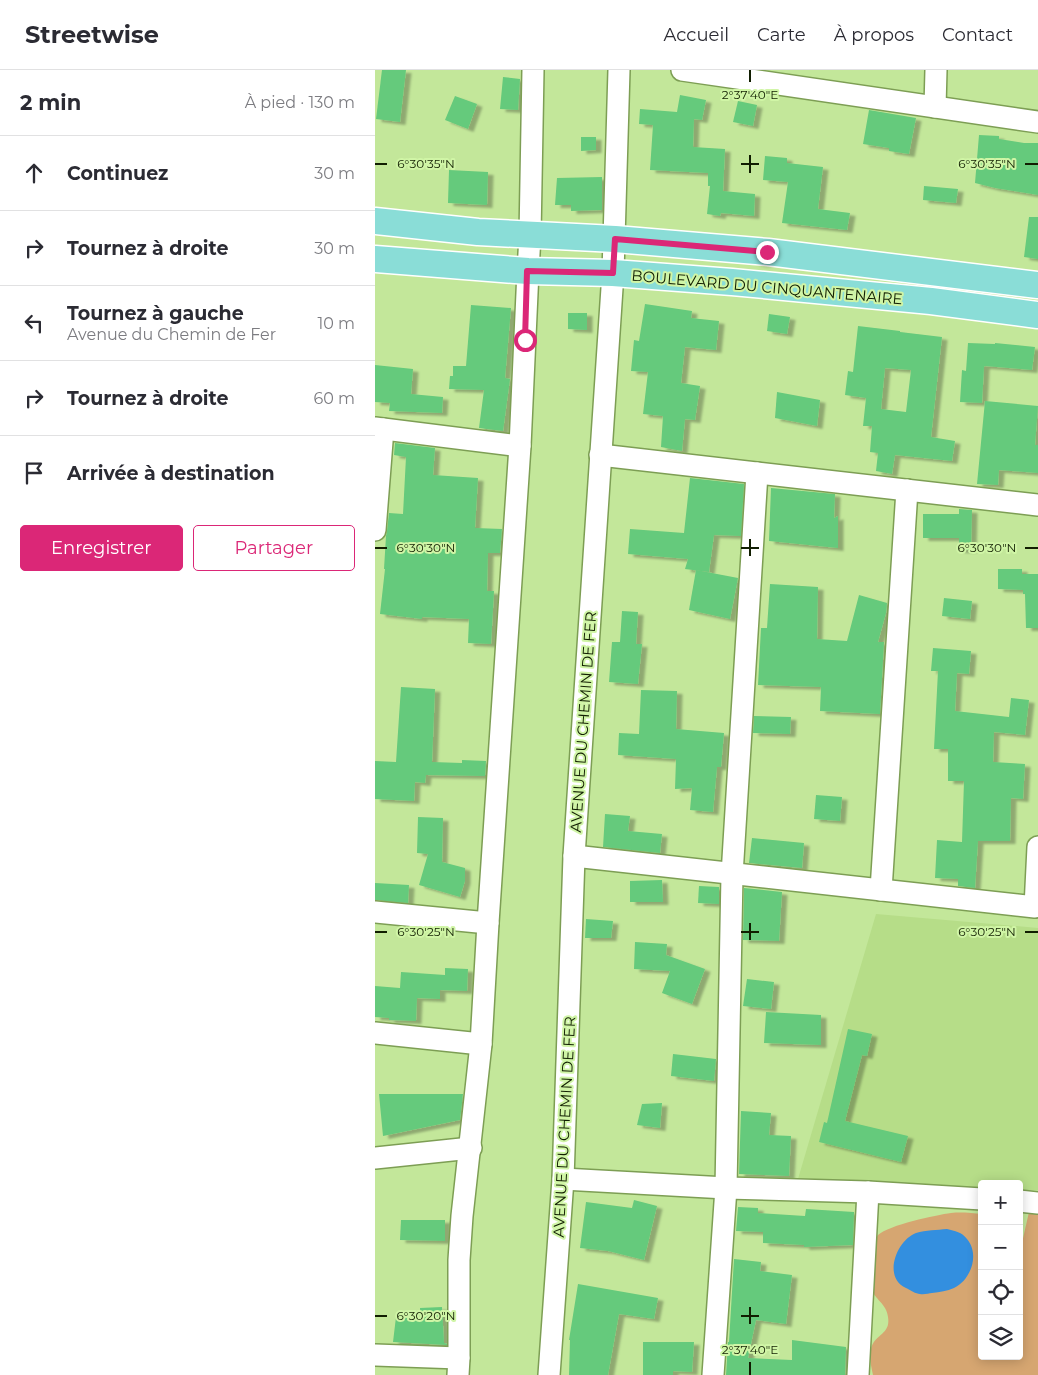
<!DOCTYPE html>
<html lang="fr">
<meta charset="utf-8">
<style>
body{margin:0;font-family:Montserrat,sans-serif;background:#f7f7f7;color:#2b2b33}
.controls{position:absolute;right:15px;bottom:15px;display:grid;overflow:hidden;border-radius:5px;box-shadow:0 2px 12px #0003}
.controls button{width:45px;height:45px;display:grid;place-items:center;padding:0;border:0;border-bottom:1px solid #e1e1e2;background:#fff;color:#2b2b33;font:25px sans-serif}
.stop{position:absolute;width:15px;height:15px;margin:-11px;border:4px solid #db2777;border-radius:50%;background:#fff}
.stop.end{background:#db2777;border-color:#fff;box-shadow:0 1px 5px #0008}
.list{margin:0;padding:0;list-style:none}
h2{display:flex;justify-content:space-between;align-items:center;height:65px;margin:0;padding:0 20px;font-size:21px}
h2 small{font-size:16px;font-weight:400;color:#7c7c81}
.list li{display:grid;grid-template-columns:32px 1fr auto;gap:15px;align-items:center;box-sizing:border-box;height:75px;padding:0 20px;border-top:1px solid #e1e1e2}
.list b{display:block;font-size:19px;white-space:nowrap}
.list p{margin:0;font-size:16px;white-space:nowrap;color:#7c7c81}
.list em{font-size:16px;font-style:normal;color:#7c7c81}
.actions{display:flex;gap:10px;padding:15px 20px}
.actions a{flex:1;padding:11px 0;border:1px solid #db2777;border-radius:5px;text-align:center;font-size:18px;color:#db2777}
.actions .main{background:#db2777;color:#fff}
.icon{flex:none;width:28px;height:28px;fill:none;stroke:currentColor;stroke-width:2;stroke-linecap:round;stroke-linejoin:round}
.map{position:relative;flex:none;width:663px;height:1305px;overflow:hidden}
header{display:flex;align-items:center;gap:30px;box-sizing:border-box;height:70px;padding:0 25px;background:#fff;border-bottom:1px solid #e1e1e2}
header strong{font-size:24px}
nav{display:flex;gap:28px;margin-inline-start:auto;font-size:18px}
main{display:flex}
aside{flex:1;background:#fff}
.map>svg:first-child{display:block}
.built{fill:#b6dd88}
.green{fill:#d6a671}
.water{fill:#338fdf}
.building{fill:#65ca7b;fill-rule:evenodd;filter:url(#shadow)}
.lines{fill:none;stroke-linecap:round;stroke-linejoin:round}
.minor-casing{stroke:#7d9e54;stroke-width:24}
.major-casing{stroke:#fff;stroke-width:29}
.minor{stroke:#fff;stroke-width:21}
.major{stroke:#8addd7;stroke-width:26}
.route{stroke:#db2777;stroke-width:6}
.ticks{fill:none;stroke:#111e01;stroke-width:2}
.labels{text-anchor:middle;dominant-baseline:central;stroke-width:4;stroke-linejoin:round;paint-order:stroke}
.street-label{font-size:15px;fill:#111e01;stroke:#d0f5a6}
.ticks-label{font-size:12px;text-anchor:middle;fill:#111e01;stroke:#d0f5a6;stroke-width:4;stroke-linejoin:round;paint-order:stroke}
</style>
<header>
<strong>Streetwise</strong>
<nav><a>Accueil</a><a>Carte</a><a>À propos</a><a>Contact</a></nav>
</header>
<main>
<aside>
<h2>2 min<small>À pied · 130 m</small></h2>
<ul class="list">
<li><svg class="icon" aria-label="ahead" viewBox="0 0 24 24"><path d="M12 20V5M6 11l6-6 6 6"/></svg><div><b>Continuez</b></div><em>30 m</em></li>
<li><svg class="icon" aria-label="right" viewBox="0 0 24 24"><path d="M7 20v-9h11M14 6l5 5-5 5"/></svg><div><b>Tournez à droite</b></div><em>30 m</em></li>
<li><svg class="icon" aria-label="left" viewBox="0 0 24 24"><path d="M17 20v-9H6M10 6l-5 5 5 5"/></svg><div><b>Tournez à gauche</b><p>Avenue du Chemin de Fer</p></div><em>10 m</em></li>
<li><svg class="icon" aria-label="right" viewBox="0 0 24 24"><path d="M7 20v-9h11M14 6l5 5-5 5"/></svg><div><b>Tournez à droite</b></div><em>60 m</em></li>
<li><svg class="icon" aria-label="arrive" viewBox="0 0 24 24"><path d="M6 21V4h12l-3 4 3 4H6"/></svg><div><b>Arrivée à destination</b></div></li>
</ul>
<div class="actions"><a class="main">Enregistrer</a><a>Partager</a></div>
</aside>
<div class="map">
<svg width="663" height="1305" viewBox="0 0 663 1305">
<defs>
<filter id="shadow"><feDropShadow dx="5.5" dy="3" stdDeviation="1" flood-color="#0004"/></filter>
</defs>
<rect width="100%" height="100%" fill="#c3e79a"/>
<path class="built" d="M 501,844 L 663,858 L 663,1120 L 644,1120 L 644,1114 L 607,1114 L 607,1118 L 423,1109 Z"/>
<path class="green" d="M 654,1142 L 663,1144 L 663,1305 L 498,1305 C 496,1296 494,1287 496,1279 C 499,1264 516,1265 513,1247 C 512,1234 499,1229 496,1218 C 495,1211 496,1182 498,1176 C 498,1173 501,1167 503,1165 C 514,1155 561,1145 576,1143 C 586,1142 597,1143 607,1144 L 607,1286 L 644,1286 L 644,1186 Z"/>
<path class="water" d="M 572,1159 C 580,1161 587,1162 592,1169 C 605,1184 596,1210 579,1218 C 572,1221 565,1222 557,1223 C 554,1223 549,1225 545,1224 C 541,1224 535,1220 531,1218 C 507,1207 522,1170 541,1163 C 551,1160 562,1160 572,1159 Z"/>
<g class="building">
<path d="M 7,0 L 31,0 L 25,52 L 1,49 Z"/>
<path d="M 128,7 L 145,9 L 143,40 L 125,39 Z"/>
<path d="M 305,25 L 331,30 L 327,50 L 319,49 L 318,77 L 350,79 L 348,121 L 380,124 L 379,146 L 346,143 L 345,146 L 332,144 L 335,116 L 333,116 L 333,103 L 275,100 L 278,55 L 264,54 L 265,39 L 302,42 Z"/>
<path d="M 80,26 L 102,34 L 93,59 L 70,50 Z"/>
<path d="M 363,31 L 382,35 L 378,56 L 358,52 Z"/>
<path d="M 494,40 L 541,48 L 534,84 L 514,81 L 514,78 L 488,74 Z"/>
<path d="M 604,65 L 624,66 L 624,69 L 649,73 L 663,73 L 663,125 L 620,118 L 600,113 Z"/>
<path d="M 206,67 L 221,67 L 221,80 L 206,81 Z"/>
<path d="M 390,86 L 412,88 L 412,93 L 448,97 L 443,139 L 475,143 L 472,160 L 407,153 L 413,112 L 388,110 Z"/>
<path d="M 74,100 L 113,102 L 112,135 L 73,133 Z"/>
<path d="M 227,107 L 227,140 L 196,141 L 196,135 L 180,135 L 182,108 Z"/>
<path d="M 549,116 L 583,119 L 581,133 L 548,130 Z"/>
<path d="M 654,147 L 663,147 L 663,189 L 649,187 Z"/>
<path d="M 270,234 L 317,241 L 316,248 L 344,251 L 341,280 L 310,277 L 306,313 L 325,316 L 320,350 L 310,349 L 307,381 L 286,377 L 288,346 L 268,344 L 273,302 L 256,301 L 259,270 L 264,271 Z"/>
<path d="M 96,235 L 136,238 L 130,308 L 135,309 L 128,361 L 104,358 L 109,320 L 74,319 L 75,306 L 78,306 L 78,296 L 91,296 Z"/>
<path d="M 193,243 L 212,243 L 212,260 L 193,259 Z"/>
<path d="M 394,244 L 415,247 L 412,264 L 392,261 Z"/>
<path d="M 483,256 L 525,261 L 525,262 L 567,267 L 556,367 L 580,371 L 577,391 L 520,385 L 517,404 L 501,401 L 503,383 L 495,382 L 497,356 L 488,356 L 491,328 L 470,325 L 473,301 L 478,302 ZM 510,298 L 536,300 L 531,342 L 506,339 Z"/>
<path d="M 593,273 L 620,274 L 620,273 L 660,277 L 657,300 L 610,296 L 609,297 L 607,333 L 585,332 L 587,300 L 591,301 Z"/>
<path d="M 0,295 L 38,299 L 36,324 L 68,327 L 67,343 L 14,341 L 15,333 L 0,332 Z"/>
<path d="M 402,322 L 445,330 L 442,356 L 400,348 Z"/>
<path d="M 610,331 L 663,336 L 660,375 L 663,375 L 663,403 L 624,400 L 623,415 L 602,414 Z"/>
<path d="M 20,373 L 60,378 L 58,405 L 103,408 L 100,458 L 127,459 L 125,483 L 113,483 L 112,521 L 119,521 L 116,574 L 93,573 L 94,549 L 47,547 L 47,549 L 5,544 L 10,499 L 9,499 L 11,466 L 12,461 L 14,443 L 28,444 L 31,387 L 19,385 Z"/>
<path d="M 315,408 L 369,414 L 366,466 L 339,465 L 334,502 L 310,499 L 313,489 L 253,484 L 255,459 L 309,463 Z"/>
<path d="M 396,418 L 460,424 L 459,448 L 463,446 L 463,478 L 394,471 Z"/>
<path d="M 584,439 L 597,440 L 596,480 L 584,480 L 584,468 L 548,468 L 548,444 L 584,444 Z"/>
<path d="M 623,499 L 647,499 L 647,504 L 663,504 L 663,558 L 651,558 L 650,524 L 648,524 L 648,520 L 623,519 Z"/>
<path d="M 321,500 L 363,508 L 355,549 L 314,540 Z"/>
<path d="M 395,514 L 443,517 L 442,569 L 472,571 L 484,525 L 512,533 L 511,543 L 503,572 L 509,572 L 505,644 L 445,641 L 446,617 L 383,615 L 386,558 L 392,558 Z"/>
<path d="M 569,528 L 597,531 L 595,549 L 567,546 Z"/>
<path d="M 247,541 L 263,542 L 261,574 L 267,574 L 263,614 L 234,612 L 237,572 L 245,572 Z"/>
<path d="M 558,578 L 596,581 L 594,604 L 582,603 L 580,641 L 634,647 L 636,628 L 654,630 L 650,665 L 619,662 L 618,692 L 650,694 L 648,729 L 636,728 L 635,771 L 603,771 L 600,818 L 583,816 L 583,809 L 560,808 L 562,770 L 587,772 L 589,711 L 573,711 L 573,679 L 559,679 L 563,601 L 556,601 Z"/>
<path d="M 26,617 L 60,619 L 57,692 L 87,693 L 87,690 L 111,691 L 110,706 L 51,705 L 50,713 L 40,712 L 39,731 L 0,729 L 0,691 L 21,692 Z"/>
<path d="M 266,620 L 302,621 L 301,659 L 349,663 L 346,697 L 342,697 L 338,742 L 315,740 L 317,718 L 300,719 L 301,689 L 243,685 L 244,663 L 264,664 Z"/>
<path d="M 379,646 L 416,647 L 415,664 L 378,663 Z"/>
<path d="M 441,725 L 467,727 L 465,751 L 439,749 Z"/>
<path d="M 230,744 L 255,746 L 253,761 L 287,764 L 285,783 L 228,777 Z"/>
<path d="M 43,747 L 68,748 L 67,792 L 90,798 L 90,811 L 85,827 L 44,815 L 53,784 L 42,783 Z"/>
<path d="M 377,768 L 429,773 L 427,798 L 374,793 Z"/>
<path d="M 287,810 L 288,832 L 255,832 L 255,811 Z"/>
<path d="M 0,813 L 34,815 L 33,833 L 0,830 Z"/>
<path d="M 324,816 L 344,817 L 344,834 L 323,833 Z"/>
<path d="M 369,818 L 407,822 L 404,871 L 368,870 Z"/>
<path d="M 211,849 L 238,851 L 236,868 L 210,868 Z"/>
<path d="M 260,872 L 292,874 L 291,885 L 330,899 L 317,934 L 287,923 L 295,901 L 259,899 Z"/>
<path d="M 70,898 L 93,899 L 92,921 L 65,920 L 65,929 L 42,928 L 41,951 L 14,950 L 14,948 L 0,947 L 0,916 L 25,918 L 26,902 L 70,905 Z"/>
<path d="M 372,909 L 399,912 L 396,939 L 368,936 Z"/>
<path d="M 391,942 L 446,945 L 446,975 L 389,973 Z"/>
<path d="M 473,959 L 497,964 L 492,986 L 487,985 L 470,1051 L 533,1066 L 526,1092 L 444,1072 L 449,1052 L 452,1053 Z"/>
<path d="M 298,984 L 341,989 L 339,1011 L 296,1006 Z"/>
<path d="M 4,1024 L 88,1024 L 85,1050 L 8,1066 Z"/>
<path d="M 287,1033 L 285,1058 L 262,1055 L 267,1034 Z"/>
<path d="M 366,1041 L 396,1043 L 394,1065 L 416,1066 L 414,1106 L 364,1104 Z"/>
<path d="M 259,1130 L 282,1136 L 269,1190 L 233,1181 L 205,1178 L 211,1132 L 257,1138 Z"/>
<path d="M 363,1137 L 383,1138 L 383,1143 L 430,1146 L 431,1139 L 479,1142 L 478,1175 L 429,1177 L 429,1175 L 388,1173 L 388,1162 L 361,1161 Z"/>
<path d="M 26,1150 L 70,1150 L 70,1171 L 25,1170 Z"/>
<path d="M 359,1189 L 386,1192 L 385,1201 L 417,1205 L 411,1254 L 381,1250 L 373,1288 L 417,1290 L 417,1270 L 471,1277 L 470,1305 L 351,1305 L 353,1272 L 354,1272 Z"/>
<path d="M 203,1214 L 283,1228 L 279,1249 L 244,1244 L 233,1305 L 194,1305 L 195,1270 L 194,1270 Z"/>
<path d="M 67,1237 L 69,1273 L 72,1274 L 72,1275 L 18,1272 L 21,1247 L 46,1249 L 45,1238 Z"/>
<path d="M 268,1272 L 319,1272 L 317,1302 L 298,1301 L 298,1305 L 268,1305 Z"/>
</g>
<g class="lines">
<defs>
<g id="minor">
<path d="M 307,0 L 663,52"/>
<path d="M 560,37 L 561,0"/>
<path d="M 0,358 L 145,376"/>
<path d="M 225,385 L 663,435"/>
<path d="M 0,460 L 8,359"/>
<path d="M 199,786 L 660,837 L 663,777"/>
<path d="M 506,820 L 532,420"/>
<path d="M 0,842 L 113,853"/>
<path d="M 0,963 L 106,974"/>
<path d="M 0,1088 L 96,1078"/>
<path d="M 188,1109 L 351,1118 L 493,1122 L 607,1129"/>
<path d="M 644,1131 L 663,1133"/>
<path d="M 0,1285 L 84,1288"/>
<path d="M 83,1305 L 84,1288 L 84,1190 L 87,1146 L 106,974 L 113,853 L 145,376 L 153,201 L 155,166 L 158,0"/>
<path d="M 174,1305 L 188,1109 L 199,786 L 238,203 L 244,0"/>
<path d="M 338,1305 L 351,1118 L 357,805 L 382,403"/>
<path d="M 483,1305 L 493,1122"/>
</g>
<g id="major">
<path d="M 0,151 L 103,162 L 240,169 L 393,182 L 663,215"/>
<path d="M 0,189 L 153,201 L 238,203 L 357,212 L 556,231 L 663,245"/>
</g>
</defs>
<use href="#minor" class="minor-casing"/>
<use href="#major" class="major-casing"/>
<use href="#minor" class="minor"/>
<use href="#major" class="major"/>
</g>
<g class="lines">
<path class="route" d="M 150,270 L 152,201 L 238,203 L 240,169 L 392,182"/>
</g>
<path class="ticks" d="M 375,0 L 375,12M 375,85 L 375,103M 0,94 L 12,94M 366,94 L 384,94M 650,94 L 663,94M 375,469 L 375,486M 0,478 L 12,478M 366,478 L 384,478M 650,478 L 663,478M 375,853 L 375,870M 0,862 L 12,862M 366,862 L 384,862M 650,862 L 663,862M 375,1237 L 375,1254M 0,1246 L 12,1246M 366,1246 L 384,1246M 375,1292 L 375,1305"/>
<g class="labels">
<g class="street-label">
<text transform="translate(392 217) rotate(5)">BOULEVARD DU CINQUANTENAIRE</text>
<text transform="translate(208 652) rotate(-86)">AVENUE DU CHEMIN DE FER</text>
<text transform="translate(189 1057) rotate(-87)">AVENUE DU CHEMIN DE FER</text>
</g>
</g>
<g class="ticks-label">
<text x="375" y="29">2°37'40"E</text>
<text x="51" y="98">6°30'35"N</text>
<text x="612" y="98">6°30'35"N</text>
<text x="51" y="482">6°30'30"N</text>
<text x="612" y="482">6°30'30"N</text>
<text x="51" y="866">6°30'25"N</text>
<text x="612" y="866">6°30'25"N</text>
<text x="51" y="1250">6°30'20"N</text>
<text x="375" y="1284">2°37'40"E</text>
</g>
</svg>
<div class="controls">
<button>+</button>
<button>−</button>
<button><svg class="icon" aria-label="locate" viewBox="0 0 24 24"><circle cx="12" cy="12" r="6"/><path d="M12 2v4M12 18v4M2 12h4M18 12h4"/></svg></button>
<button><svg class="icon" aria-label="layers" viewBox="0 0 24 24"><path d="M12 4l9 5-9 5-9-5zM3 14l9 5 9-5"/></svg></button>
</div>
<div class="stop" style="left:150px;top:270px"></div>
<div class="stop end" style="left:392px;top:182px"></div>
</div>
</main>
